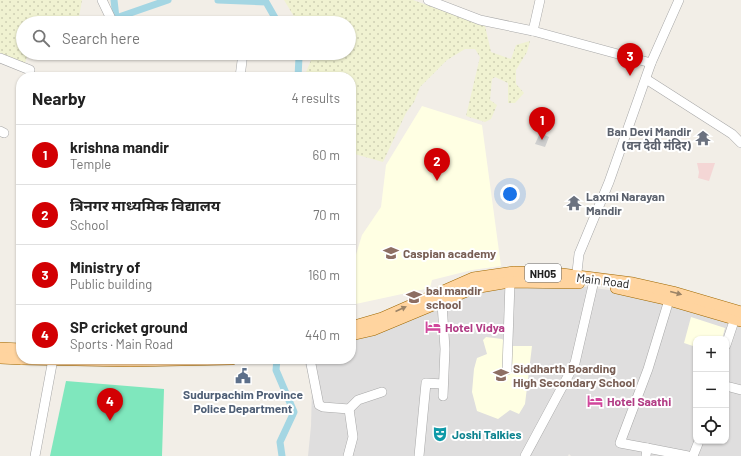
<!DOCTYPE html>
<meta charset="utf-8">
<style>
body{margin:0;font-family:Barlow,"Noto Sans Devanagari",sans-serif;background:#f6f6f6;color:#222}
.controls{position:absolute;right:12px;bottom:12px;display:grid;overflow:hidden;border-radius:8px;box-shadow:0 1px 3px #0004}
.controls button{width:36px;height:36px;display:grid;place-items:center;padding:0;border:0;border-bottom:1px solid #e0e0e0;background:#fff;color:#222;font:20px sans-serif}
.you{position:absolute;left:510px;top:194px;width:14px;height:14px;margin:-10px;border:3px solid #fff;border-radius:50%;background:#1a73e8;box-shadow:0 0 0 6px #1a73e833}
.badge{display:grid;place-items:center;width:26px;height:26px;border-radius:50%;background:#d20003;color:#fff;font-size:13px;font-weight:700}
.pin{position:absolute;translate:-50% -33px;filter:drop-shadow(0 1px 2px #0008)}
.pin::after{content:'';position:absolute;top:21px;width:14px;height:12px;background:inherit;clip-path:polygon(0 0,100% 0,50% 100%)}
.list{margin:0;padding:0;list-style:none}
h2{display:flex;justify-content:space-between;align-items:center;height:52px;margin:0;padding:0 16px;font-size:17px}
h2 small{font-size:13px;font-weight:400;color:#767676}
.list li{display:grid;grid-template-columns:26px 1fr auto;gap:12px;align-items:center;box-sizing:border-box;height:60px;padding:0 16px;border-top:1px solid #e0e0e0}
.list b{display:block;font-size:15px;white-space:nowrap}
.list p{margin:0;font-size:13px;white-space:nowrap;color:#767676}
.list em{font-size:13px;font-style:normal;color:#767676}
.icon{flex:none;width:22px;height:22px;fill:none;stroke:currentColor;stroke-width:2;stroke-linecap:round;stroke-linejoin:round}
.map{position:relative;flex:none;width:741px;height:456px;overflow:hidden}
.search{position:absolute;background:#fff;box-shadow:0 1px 3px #0004;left:16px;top:16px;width:340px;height:44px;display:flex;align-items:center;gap:10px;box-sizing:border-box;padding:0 14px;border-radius:22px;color:#767676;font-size:15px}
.panel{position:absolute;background:#fff;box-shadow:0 1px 3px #0004;left:16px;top:72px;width:340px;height:292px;border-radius:16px}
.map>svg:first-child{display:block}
.residential{fill:#dfdede;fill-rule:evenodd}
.commercial{fill:#f4d6d5}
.education{fill:#ffffe3}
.religious{fill:#cfcfcf}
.farmland{fill:url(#farmland-dots)}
.pitch{fill:#7fe7bd}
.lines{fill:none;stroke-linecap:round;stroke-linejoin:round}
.canal{stroke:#a4d6e3;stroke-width:7}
.minor-casing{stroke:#a8a8a8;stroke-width:10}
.major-casing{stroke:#9e6700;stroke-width:12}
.minor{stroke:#fff;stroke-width:9}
.major{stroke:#ffd49f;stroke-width:11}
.oneway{fill:#9b8366}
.labels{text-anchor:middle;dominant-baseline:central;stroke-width:4;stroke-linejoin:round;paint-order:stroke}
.shield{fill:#fff;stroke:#646464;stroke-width:1}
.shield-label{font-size:11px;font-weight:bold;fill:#212121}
.worship-label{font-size:12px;font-weight:bold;fill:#5b616d;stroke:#fff;text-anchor:end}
.education-label{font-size:12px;font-weight:bold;fill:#785e54;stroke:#fff;text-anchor:start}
.street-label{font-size:12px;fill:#212121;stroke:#fff}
.hotel-label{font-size:12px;font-weight:bold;fill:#b23c85;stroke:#fff;text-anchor:start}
.service-label{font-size:12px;font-weight:bold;fill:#4e5e75;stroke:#fff}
.culture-label{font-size:12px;font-weight:bold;fill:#0d838f;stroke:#fff;text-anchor:start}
</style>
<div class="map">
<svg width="741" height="456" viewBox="0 0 741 456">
<defs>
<pattern id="farmland-dots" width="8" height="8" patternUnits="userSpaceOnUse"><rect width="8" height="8" fill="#f0f2d1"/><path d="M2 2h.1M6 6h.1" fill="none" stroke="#cecfb3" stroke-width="1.8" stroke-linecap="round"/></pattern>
</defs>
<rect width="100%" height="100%" fill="#f2eee7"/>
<path class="residential" d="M 554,283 L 617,291 L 741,324 L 741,456 L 571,456 L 569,454 L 568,456 L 308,456 L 311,426 L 312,388 L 304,359 L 351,359 L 351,338 L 406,321 L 433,311 L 453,301 L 499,285 ZM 696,339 L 726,339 L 726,441 L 696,441 Z"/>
<path class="commercial" d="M 697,163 L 715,163 L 709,181 L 698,178 L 699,172 Z"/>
<g class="education">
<path d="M 422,106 L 482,125 L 501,266 L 472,270 L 432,280 L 430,288 L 351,305 L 351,271 L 362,235 L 381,207 L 386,165 Z"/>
<path d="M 691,317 L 725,328 L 722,339 L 696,339 L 696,347 L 684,343 Z"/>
<path d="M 486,337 L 502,339 L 510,346 L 532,346 L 525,404 L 519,414 L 510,410 L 498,419 L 477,411 L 472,392 L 474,369 L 477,358 L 487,354 L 483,340 Z"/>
</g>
<path class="religious" d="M 540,133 L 549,137 L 545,147 L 535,144 Z"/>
<g class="farmland">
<path d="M 0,0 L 82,0 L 78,23 L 23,23 L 23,53 L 28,53 L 25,63 L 0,53 Z"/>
<path d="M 284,0 L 413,0 L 485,26 L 491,52 L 511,59 L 516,45 L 530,41 L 527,52 L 516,70 L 516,84 L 524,93 L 515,103 L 508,103 L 508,83 L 495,77 L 492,79 L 490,100 L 497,105 L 491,119 L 485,122 L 466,116 L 480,57 L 475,49 L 465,49 L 447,60 L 420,87 L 414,102 L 406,113 L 383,162 L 351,153 L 351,77 L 304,77 L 314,53 L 349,53 L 349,23 L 298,23 Z"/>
</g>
<path class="pitch" d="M 66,381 L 164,389 L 162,456 L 50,456 Z"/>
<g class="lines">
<g class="canal">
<path d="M 114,0 L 116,18 L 168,0"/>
<path d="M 218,0 L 266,2 L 278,23"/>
<path d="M 297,53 L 299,57 L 298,77"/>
<path d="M 277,359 L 276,370 L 294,412 L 280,442 L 282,456"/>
</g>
<defs>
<g id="minor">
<path d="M 102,0 L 113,23"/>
<path d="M 428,0 L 480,20 L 533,31 L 651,63"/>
<path d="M 533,31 L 540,0"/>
<path d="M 0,58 L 30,70"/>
<path d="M 240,77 L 243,53"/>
<path d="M 646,79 L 732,134 L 741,143"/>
<path d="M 0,131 L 4,133"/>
<path d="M 576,281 L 579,254 L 609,182 L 651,63 L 679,0"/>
<path d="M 442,303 L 445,349 L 443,396"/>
<path d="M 726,345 L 735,318"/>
<path d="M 310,359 L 319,405 L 323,407 L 349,409 L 353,437 L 348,456"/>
<path d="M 507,370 L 510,282"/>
<path d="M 726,386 L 741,390"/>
<path d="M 349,409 L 358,400 L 382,392"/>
<path d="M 647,448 L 688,456"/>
<path d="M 35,456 L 53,359"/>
<path d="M 419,456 L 426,383 L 443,384"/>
<path d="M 525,456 L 575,363 L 593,285"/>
<path d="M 646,456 L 647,448 L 620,443 L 648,369 L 669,300"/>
<path d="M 693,456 L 699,441"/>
</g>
<g id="major">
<path d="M 616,288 L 669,300 L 741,321"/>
<path d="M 351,327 L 382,318 L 473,278 L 514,272 L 554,273 L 633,283 L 673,292 L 741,312"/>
<path d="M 351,335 L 373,330 L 474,288 L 510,282 L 579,283"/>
<path d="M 0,348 L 21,349"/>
<path d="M 0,358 L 21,359"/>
<path d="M 22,359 L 130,361 L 232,359"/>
</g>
</defs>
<use href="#minor" class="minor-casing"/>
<use href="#major" class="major-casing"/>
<use href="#minor" class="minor"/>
<use href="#major" class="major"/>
</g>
<defs><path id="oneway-solid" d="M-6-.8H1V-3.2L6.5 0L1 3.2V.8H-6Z"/></defs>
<g class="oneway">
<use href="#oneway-solid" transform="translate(676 293) rotate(15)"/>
<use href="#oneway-solid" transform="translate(401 309) rotate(-24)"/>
</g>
<defs>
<symbol id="temple-bare" viewBox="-9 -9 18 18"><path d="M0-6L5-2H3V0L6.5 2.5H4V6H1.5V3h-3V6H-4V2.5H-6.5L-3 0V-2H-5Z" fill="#6b7280" stroke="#fff" stroke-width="2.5" paint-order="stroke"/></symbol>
<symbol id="school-bare" viewBox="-9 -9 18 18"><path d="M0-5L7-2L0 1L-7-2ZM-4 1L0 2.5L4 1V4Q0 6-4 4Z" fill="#8d6e63" stroke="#fff" stroke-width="2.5" paint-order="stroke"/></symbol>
<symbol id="hotel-bare" viewBox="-9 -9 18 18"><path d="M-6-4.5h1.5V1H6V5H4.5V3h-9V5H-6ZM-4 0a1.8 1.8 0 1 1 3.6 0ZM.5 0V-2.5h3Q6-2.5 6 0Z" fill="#d1479c" stroke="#fff" stroke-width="2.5" paint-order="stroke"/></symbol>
<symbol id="civic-bare" viewBox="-9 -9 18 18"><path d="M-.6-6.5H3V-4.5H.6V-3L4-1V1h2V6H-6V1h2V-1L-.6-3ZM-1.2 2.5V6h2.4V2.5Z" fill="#5c6f8a" stroke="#fff" stroke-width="2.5" paint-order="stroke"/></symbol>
<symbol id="theatre-bare" viewBox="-9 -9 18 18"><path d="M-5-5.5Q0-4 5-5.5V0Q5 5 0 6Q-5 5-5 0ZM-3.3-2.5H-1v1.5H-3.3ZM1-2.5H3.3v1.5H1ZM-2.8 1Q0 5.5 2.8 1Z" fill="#0f9aa8" stroke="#fff" stroke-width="2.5" paint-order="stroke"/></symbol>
</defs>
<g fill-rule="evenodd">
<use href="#temple-bare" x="692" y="127" width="22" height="22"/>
<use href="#temple-bare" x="563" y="192" width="22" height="22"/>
<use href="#school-bare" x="380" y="242" width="22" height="22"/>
<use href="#school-bare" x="403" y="286" width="22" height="22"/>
<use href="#hotel-bare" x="422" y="316" width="22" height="22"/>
<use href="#school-bare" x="490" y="364" width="22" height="22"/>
<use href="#civic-bare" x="232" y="365" width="22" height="22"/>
<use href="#hotel-bare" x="584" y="390" width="22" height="22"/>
<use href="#theatre-bare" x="429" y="423" width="22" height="22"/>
</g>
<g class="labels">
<rect class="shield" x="525" y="264" width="36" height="18" rx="3"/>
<g class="shield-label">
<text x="543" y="273">NH05</text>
</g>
<g class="worship-label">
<text x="691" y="131">Ban Devi Mandir<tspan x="691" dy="14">(वन देवी मंदिर)</tspan></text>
<text x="586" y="196" text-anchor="start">Laxmi Narayan<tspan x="586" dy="14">Mandir</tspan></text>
</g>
<g class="education-label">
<text x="403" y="253">Caspian academy</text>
<text x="426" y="290">bal mandir<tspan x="426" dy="14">school</tspan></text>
<text x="513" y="368">Siddharth Boarding<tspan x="513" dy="14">High Secondary School</tspan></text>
</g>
<g class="street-label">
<text transform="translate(603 280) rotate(7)">Main Road</text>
</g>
<g class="hotel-label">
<text x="445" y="327">Hotel Vidya</text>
<text x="607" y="401">Hotel Saathi</text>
</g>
<g class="service-label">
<text x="243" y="394">Sudurpachim Province<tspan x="243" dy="14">Police Department</tspan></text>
</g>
<g class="culture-label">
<text x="452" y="434">Joshi Talkies</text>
</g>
</g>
</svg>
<div class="controls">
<button>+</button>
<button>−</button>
<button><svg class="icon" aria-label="locate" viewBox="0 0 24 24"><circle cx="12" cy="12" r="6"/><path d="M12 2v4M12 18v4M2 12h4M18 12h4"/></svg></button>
</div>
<div class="you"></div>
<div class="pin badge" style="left:542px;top:140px">1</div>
<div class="pin badge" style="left:437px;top:181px">2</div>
<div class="pin badge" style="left:630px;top:76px">3</div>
<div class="pin badge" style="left:110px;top:421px">4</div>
<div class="search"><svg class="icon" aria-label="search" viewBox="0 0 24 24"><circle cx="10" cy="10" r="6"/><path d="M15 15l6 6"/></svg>Search here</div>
<section class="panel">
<h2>Nearby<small>4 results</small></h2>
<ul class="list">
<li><span class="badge">1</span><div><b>krishna mandir</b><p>Temple</p></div><em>60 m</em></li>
<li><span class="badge">2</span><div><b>त्रिनगर माध्यमिक विद्यालय</b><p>School</p></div><em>70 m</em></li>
<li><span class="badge">3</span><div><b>Ministry of</b><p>Public building</p></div><em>160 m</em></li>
<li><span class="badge">4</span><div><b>SP cricket ground</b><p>Sports · Main Road</p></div><em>440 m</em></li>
</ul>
</section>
</div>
